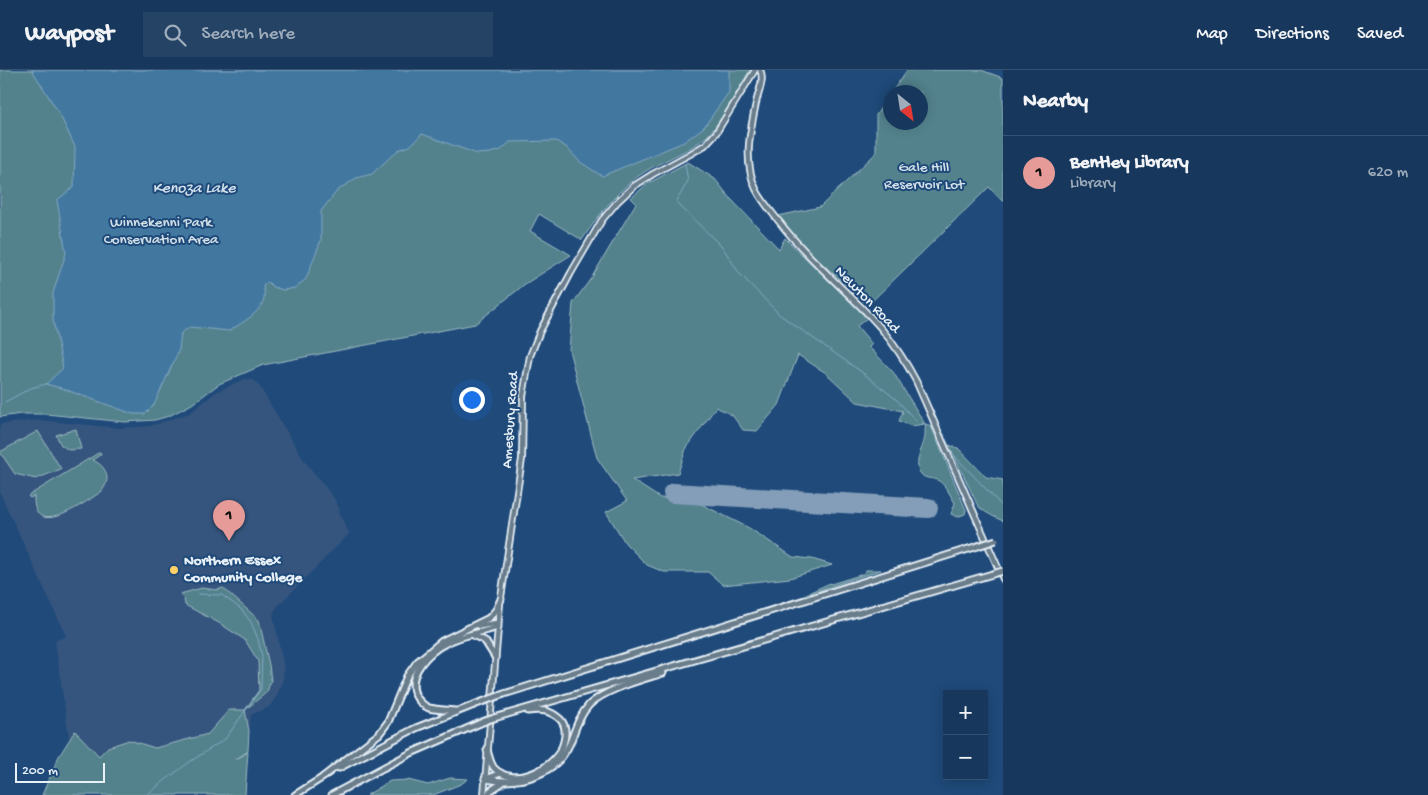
<!DOCTYPE html>
<meta charset="utf-8">
<style>
body{margin:0;font-family:"Gochi Hand",sans-serif;background:#244365;color:#f1f3f6}
.controls{position:absolute;right:15px;bottom:15px;display:grid;overflow:hidden;border-radius:0px;box-shadow:0 2px 12px #0003}
.controls button{width:45px;height:45px;display:grid;place-items:center;padding:0;border:0;border-bottom:1px solid #365272;background:#17385c;color:#f1f3f6;font:25px sans-serif}
.compass{position:absolute;left:883px;top:15px;width:45px;height:45px;border-radius:50%;background:#17385c;box-shadow:0 2px 12px #0003;rotate:150deg}
.scale{position:absolute;left:15px;bottom:12px;width:90px;box-sizing:border-box;padding-left:5px;border:2px solid #e8f1f8;border-top:0;font-size:14px;line-height:18px;white-space:nowrap;color:#e8f1f8;-webkit-text-stroke:4px #1f4a7a;paint-order:stroke}
.you{position:absolute;left:471px;top:329px;width:18px;height:18px;margin:-12px;border:4px solid #fff;border-radius:50%;background:#1a73e8;box-shadow:0 0 0 8px #1a73e833}
.badge{display:grid;place-items:center;width:32px;height:32px;border-radius:50%;background:#e69b98;color:#111;font-size:16px;font-weight:700}
.pin{position:absolute;translate:-50% -41px;filter:drop-shadow(0 1px 2px #0008)}
.pin::after{content:'';position:absolute;top:26px;width:18px;height:15px;background:inherit;clip-path:polygon(0 0,100% 0,50% 100%)}
.list{margin:0;padding:0;list-style:none}
h2{display:flex;justify-content:space-between;align-items:center;height:65px;margin:0;padding:0 20px;font-size:21px}
h2 small{font-size:16px;font-weight:400;color:#9eacbb}
.list li{display:grid;grid-template-columns:32px 1fr auto;gap:15px;align-items:center;box-sizing:border-box;height:75px;padding:0 20px;border-top:1px solid #365272}
.list b{display:block;font-size:19px;white-space:nowrap}
.list p{margin:0;font-size:16px;white-space:nowrap;color:#9eacbb}
.list em{font-size:16px;font-style:normal;color:#9eacbb}
.icon{flex:none;width:28px;height:28px;fill:none;stroke:currentColor;stroke-width:2;stroke-linecap:round;stroke-linejoin:round}
.map{position:relative;flex:none;width:1003px;height:725px;overflow:hidden}
header{display:flex;align-items:center;gap:30px;box-sizing:border-box;height:70px;padding:0 25px;background:#17385c;border-bottom:1px solid #365272}
header strong{font-size:24px}
nav{display:flex;gap:28px;margin-inline-start:auto;font-size:18px}
.search{width:350px;height:45px;background:#244365;display:flex;align-items:center;gap:12px;box-sizing:border-box;padding:0 18px;border-radius:0px;color:#9eacbb;font-size:19px}
main{display:flex}
aside{flex:1;background:#17385c}
.map>svg:first-child{display:block}
.built{fill:#34547e}
.green{fill:#53828c;stroke:#9ebac2}
.water{fill:#4378a0;stroke:#85a8c3}
.lines{fill:none;stroke-linecap:round;stroke-linejoin:round}
.stream{stroke:#85a8c3;stroke-width:1}
.runway{stroke:#849eb9;stroke-width:20}
.major-casing{stroke:#e8f1f8;stroke-width:8}
.highway-casing{stroke:#e8f1f8;stroke-width:9}
.major{stroke:#6b7d8b;stroke-width:4.5}
.highway{stroke:#6b7d8b;stroke-width:5}
.highway-bridge-casing{stroke:#e8f1f8;stroke-width:9;stroke-linecap:butt}
.highway-bridge{stroke:#6b7d8b;stroke-width:5}
.poi-dot{fill:#ffd166;stroke:#1f4a7a;stroke-width:2}
.labels{text-anchor:middle;dominant-baseline:central;stroke-width:4;stroke-linejoin:round;paint-order:stroke}
.park-label{font-size:15px;fill:#d2e0e8;stroke:#1f4a7a}
.street-label{font-size:15px;fill:#e8f1f8;stroke:#1f4a7a}
.poi-label{font-size:15px;font-weight:bold;fill:#e8f1f8;stroke:#1f4a7a;text-anchor:start}
.water-label{font-size:16px;font-style:italic;fill:#cfdfeb;stroke:#1f4a7a}
</style>
<header>
<strong>Waypost</strong>
<div class="search"><svg class="icon" aria-label="search" viewBox="0 0 24 24"><circle cx="10" cy="10" r="6"/><path d="M15 15l6 6"/></svg>Search here</div>
<nav><a>Map</a><a>Directions</a><a>Saved</a></nav>
</header>
<main>
<div class="map">
<svg width="1003" height="725" viewBox="0 0 1003 725">
<rect width="100%" height="100%" fill="#1f4a7a"/>
<filter id="ink" filterUnits="userSpaceOnUse"><feTurbulence type="fractalNoise" baseFrequency=".02" numOctaves="2"/><feDisplacementMap in="SourceGraphic" scale="10" xChannelSelector="R" yChannelSelector="G"/><feConvolveMatrix kernelMatrix="1 2 1 2 8 2 1 2 1" color-interpolation-filters="sRGB"/></filter>
<g filter="url(#ink)">
<path class="built" d="M 244,309 L 254,310 L 260,317 L 304,390 L 334,428 L 340,440 L 339,441 L 347,459 L 350,463 L 277,537 L 273,544 L 284,598 L 283,609 L 277,626 L 269,637 L 251,645 L 248,677 L 144,725 L 98,686 L 75,662 L 69,669 L 55,571 L 66,566 L 0,423 L 0,354 L 38,350 L 121,358 L 150,356 L 190,343 L 216,322 Z"/>
<g class="green">
<path d="M 0,0 L 750,0 C 738,19 722,52 706,67 C 688,82 666,89 646,101 C 619,118 600,143 582,170 L 539,144 L 530,161 L 571,185 L 525,214 L 475,254 L 263,295 L 219,314 L 192,334 L 169,346 L 155,350 L 125,352 L 46,344 L 21,344 L 0,347 Z"/>
<path d="M 907,0 L 981,0 L 1003,8 L 1003,132 L 989,117 L 868,235 L 804,177 L 778,146 L 820,137 L 876,83 L 876,45 L 890,24 L 891,52 L 921,52 L 921,22 L 892,22 Z"/>
<path d="M 688,92 L 715,109 L 730,128 L 779,179 L 785,168 L 867,248 L 857,256 L 872,274 L 869,277 L 893,302 L 925,354 L 911,356 L 899,351 L 903,341 L 857,332 L 826,303 L 798,285 L 779,335 L 757,361 L 743,360 L 732,345 L 716,337 L 686,379 L 678,403 L 632,410 L 660,428 L 693,430 L 749,458 L 793,487 L 812,489 L 832,495 L 790,508 L 723,515 L 708,502 L 664,502 L 647,495 L 626,474 L 606,442 L 627,431 L 597,388 L 569,280 L 573,233 L 592,207 L 636,133 L 631,128 L 647,114 Z"/>
<path d="M 926,354 L 931,356 L 966,440 L 965,444 L 957,447 L 951,444 L 955,433 C 951,426 945,415 939,411 C 933,407 925,410 921,404 C 912,393 924,377 925,366 C 925,361 925,358 926,354 Z"/>
<path d="M 76,359 L 81,379 L 69,380 L 61,375 L 56,365 Z"/>
<path d="M 38,361 L 61,399 L 36,409 L 15,404 L 0,382 Z"/>
<path d="M 949,375 L 958,378 L 986,407 L 1003,410 L 1003,451 C 996,448 982,441 978,436 Z"/>
<path d="M 100,382 L 101,384 L 93,390 C 107,397 112,409 101,422 C 85,432 32,472 34,426 L 30,428 L 28,426 Z"/>
<path d="M 866,500 L 881,500 L 804,525 L 830,513 L 831,514 L 863,504 Z"/>
<path d="M 202,518 L 217,520 L 223,518 L 259,550 L 269,595 L 271,610 L 267,622 L 245,640 L 249,661 L 248,681 L 235,690 L 248,682 L 245,725 L 42,725 L 59,686 L 75,661 L 99,686 L 108,677 L 129,670 L 155,678 L 208,664 L 229,640 L 245,640 L 259,620 L 258,591 L 245,570 L 219,553 L 185,535 L 184,529 L 180,524 Z"/>
<path d="M 450,708 L 468,709 L 461,714 L 433,725 L 367,725 L 390,711 L 408,710 L 428,715 Z"/>
</g>
<path class="water" d="M 32,0 L 729,0 L 729,22 L 704,57 L 684,72 L 602,106 L 580,92 L 566,77 L 556,71 L 510,72 L 501,80 L 490,83 L 477,84 L 422,64 L 410,76 L 398,80 L 372,104 L 356,108 L 337,121 L 321,141 L 321,170 L 306,209 L 295,218 L 283,220 L 273,217 L 268,212 L 263,216 C 271,239 244,251 229,261 L 190,257 L 181,263 L 179,280 L 154,335 L 145,344 L 133,344 L 64,319 L 46,314 L 63,298 L 53,250 L 53,223 L 66,183 L 57,130 L 74,117 L 75,77 L 60,45 Z"/>
<g class="lines">
<g class="stream">
<path d="M 685,94 L 688,111 L 676,132 L 723,178 L 739,203 L 780,245 L 863,303 L 897,330 L 916,351"/>
<path d="M 5,332 L 31,318 L 46,314"/>
<path d="M 0,335 L 1,334"/>
<path d="M 922,353 L 931,356"/>
<path d="M 940,358 L 945,366"/>
<path d="M 946,369 L 952,383 L 1003,437"/>
<path d="M 146,725 L 188,693 L 225,669 L 261,619 L 262,586 L 258,569 L 251,552 L 241,539 L 222,525 L 198,524"/>
</g>
<path class="runway" d="M 673,423 L 928,438"/>
<defs>
<g id="major">
<path d="M 760,0 C 765,9 758,23 756,33 C 750,62 743,91 756,119 C 763,133 775,146 785,159 C 814,195 850,223 880,257 C 894,274 906,292 916,311 L 1003,509"/>
<path d="M 484,725 L 500,534 L 522,389 L 523,326 L 530,286 L 540,261 L 571,203 L 602,150 L 618,131 L 634,116 L 653,104 L 690,84 L 705,75 L 716,63 L 755,0"/>
</g>
<g id="highway">
<path d="M 479,556 L 498,553"/>
<path d="M 473,565 L 485,571 L 495,587"/>
<path d="M 504,624 L 978,476"/>
<path d="M 456,641 C 447,640 438,640 429,638 C 424,636 420,632 417,628 C 405,609 423,588 439,577 C 457,565 478,564 498,557"/>
<path d="M 494,648 L 996,503"/>
<path d="M 487,680 C 489,686 490,693 494,698 C 514,720 559,697 564,671 C 566,663 566,655 560,649 C 550,640 540,639 528,641"/>
<path d="M 339,698 L 416,658 L 479,633"/>
<path d="M 323,707 L 379,664 L 388,652 L 407,606 L 417,592 L 442,571 L 489,548 L 496,540 L 501,529"/>
<path d="M 485,709 C 519,715 555,707 570,673 C 575,660 579,646 589,635 C 605,619 641,610 663,603"/>
<path d="M 485,709 L 501,703"/>
<path d="M 295,725 L 325,706"/>
<path d="M 332,725 L 411,683 L 485,651"/>
<path d="M 488,725 L 490,721 L 502,713"/>
</g>
</defs>
<use href="#major" class="major-casing"/>
<use href="#highway" class="highway-casing"/>
<use href="#major" class="major"/>
<use href="#highway" class="highway"/>
<defs>
<g id="highway-bridge">
<path d="M 978,476 L 996,470"/>
<path d="M 996,503 L 1003,501"/>
<path d="M 479,633 L 504,624"/>
<path d="M 485,651 L 494,648"/>
</g>
</defs>
<use href="#highway-bridge" class="highway-bridge-casing"/>
<use href="#highway-bridge" class="highway-bridge"/>
</g>
</g>
<circle class="poi-dot" cx="174" cy="500" r="5"/>
<g class="labels">
<g class="park-label">
<text x="924" y="98">Gale Hill<tspan x="924" dy="17">Reservoir Lot</tspan></text>
<text x="161" y="153">Winnekenni Park<tspan x="161" dy="17">Conservation Area</tspan></text>
</g>
<g class="street-label">
<text transform="translate(867 230) rotate(46)">Newton Road</text>
<text transform="translate(511 350) rotate(-86)">Amesbury Road</text>
</g>
<g class="poi-label">
<text x="184" y="491">Northern Essex<tspan x="184" dy="17">Community College</tspan></text>
</g>
<g class="water-label">
<text x="194" y="119">Kenoza Lake</text>
</g>
</g>
</svg>
<div class="controls">
<button>+</button>
<button>−</button>
</div>
<svg class="compass" viewBox="-18 -18 36 36"><path d="M0-13l5 13h-10z" fill="#e53935"/><path d="M0 13l5-13h-10z" fill="#9eacbb"/></svg>
<div class="scale">200 m</div>
<div class="you"></div>
<div class="pin badge" style="left:229px;top:471px">1</div>
</div>
<aside>
<h2>Nearby<small></small></h2>
<ul class="list">
<li><span class="badge">1</span><div><b>Bentley Library</b><p>Library</p></div><em>620 m</em></li>
</ul>
</aside>
</main>
